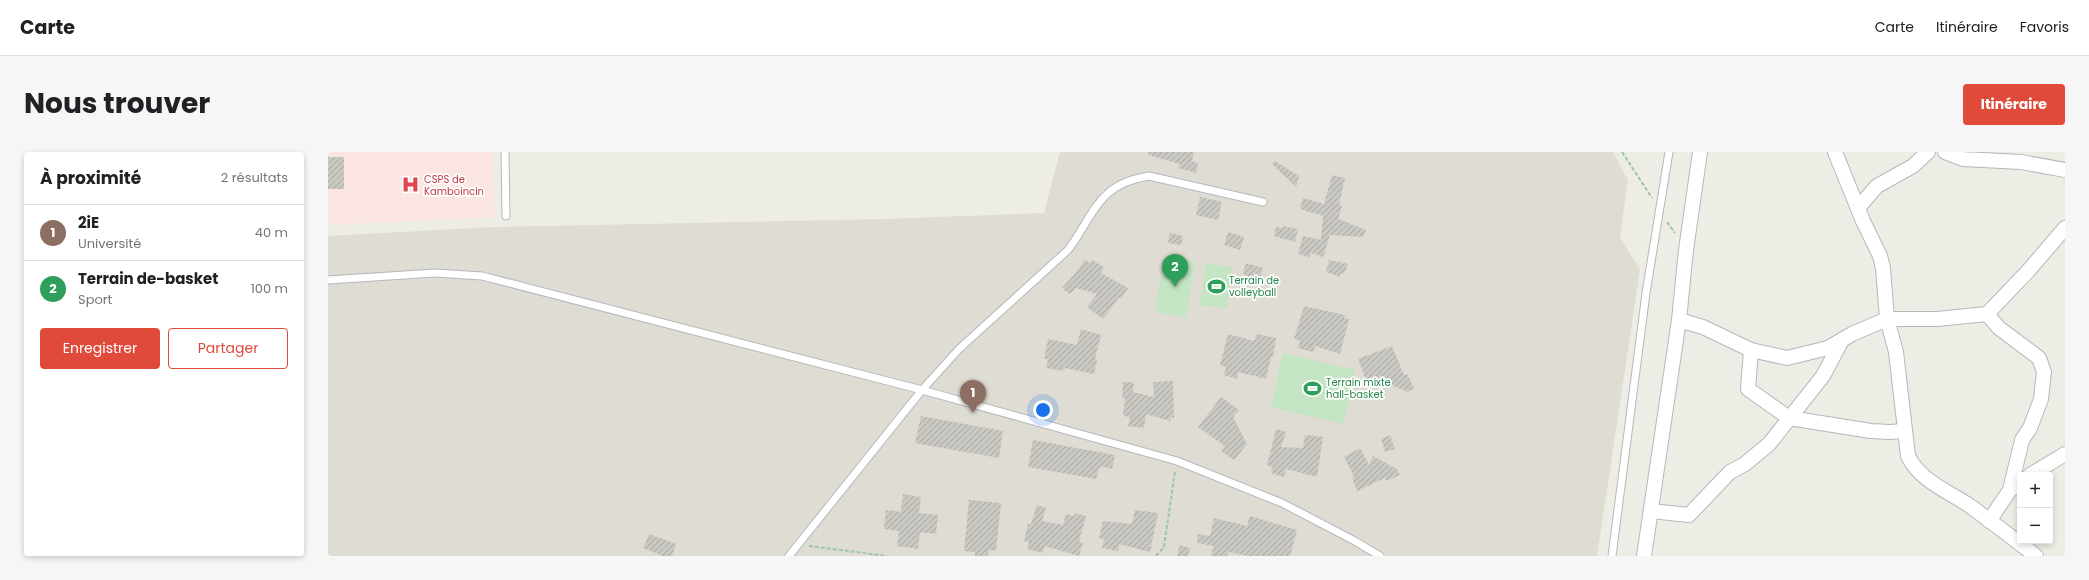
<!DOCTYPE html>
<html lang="fr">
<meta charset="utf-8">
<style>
body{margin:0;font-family:Poppins,sans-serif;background:#f6f6f6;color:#202124}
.controls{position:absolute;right:12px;bottom:12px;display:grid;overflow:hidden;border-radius:4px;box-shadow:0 2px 6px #0003}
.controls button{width:36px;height:36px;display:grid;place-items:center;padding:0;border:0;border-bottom:1px solid #e0e0e0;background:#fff;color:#202124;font:20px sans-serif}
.you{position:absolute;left:715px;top:258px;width:14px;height:14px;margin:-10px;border:3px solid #fff;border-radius:50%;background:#1a73e8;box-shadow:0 0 0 6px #1a73e833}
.badge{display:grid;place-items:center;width:26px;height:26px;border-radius:50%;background:#e04a3a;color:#fff;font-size:13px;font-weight:700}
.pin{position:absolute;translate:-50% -33px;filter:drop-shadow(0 1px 2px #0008)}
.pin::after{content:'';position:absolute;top:21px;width:14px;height:12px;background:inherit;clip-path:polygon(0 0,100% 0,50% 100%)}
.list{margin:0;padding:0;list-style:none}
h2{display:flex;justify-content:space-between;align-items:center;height:52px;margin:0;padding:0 16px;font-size:17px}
h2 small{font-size:13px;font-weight:400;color:#757577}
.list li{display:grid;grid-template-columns:26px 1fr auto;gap:12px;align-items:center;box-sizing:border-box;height:56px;padding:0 16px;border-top:1px solid #e0e0e0}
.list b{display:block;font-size:15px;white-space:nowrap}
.list p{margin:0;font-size:13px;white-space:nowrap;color:#757577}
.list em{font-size:13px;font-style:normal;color:#757577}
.actions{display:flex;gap:8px;padding:12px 16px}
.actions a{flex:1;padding:9px 0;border:1px solid #e04a3a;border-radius:4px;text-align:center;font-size:14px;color:#e04a3a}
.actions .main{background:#e04a3a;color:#fff}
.map{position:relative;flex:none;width:1737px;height:404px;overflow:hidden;border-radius:4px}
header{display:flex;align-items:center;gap:24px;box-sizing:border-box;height:56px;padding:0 20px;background:#fff;border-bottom:1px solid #e0e0e0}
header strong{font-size:19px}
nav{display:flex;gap:22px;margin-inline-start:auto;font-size:14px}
.intro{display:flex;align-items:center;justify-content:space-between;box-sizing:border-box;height:96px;padding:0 24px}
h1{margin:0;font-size:28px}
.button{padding:10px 18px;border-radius:4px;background:#e04a3a;color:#fff;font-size:14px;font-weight:700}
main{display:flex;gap:24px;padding:0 24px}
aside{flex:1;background:#fff;border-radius:4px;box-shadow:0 2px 6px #0003}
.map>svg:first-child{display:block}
.education{fill:#dedcd3}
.medical{fill:#fae5e3}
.pitch{fill:#c3e5c4}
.building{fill:url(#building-hatch)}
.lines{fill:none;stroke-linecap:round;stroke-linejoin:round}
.service-casing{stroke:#b5b7bb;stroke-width:9}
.minor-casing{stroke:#b5b7bb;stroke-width:16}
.path{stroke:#9dc5a9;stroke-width:2;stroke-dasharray:4 2;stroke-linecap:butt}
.service{stroke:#fff;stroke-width:7}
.minor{stroke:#fff;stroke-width:14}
.labels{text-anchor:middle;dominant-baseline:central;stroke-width:3.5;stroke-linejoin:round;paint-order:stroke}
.health-label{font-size:10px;fill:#be3a42;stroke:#fff;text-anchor:start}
.leisure-label{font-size:10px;fill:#27864d;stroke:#fff;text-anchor:start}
</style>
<header>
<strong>Carte</strong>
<nav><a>Carte</a><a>Itinéraire</a><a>Favoris</a></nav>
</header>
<div class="intro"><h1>Nous trouver</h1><a class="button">Itinéraire</a></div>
<main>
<aside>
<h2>À proximité<small>2 résultats</small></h2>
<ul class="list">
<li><span class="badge" style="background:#8d6e63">1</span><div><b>2iE</b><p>Université</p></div><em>40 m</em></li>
<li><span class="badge" style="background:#2e9e5b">2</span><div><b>Terrain de-basket</b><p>Sport</p></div><em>100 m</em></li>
</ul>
<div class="actions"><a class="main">Enregistrer</a><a>Partager</a></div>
</aside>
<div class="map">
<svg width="1737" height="404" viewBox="0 0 1737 404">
<defs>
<pattern id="building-hatch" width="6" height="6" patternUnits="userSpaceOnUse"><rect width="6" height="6" fill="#cac8c2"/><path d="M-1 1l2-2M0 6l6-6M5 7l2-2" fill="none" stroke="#a7a6a1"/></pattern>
</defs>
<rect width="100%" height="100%" fill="#eeede5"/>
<path class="education" d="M 732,0 L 1285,0 L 1300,28 L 1292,85 L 1312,118 L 1269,404 L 0,404 L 0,84 L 166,75 L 556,67 L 716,61 Z"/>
<path class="medical" d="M 0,0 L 164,0 L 167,65 L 0,73 Z"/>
<g class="pitch">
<path d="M 836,105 L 867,110 L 858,165 L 827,160 Z"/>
<path d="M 878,111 L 904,115 L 899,156 L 872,153 Z"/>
<path d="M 955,201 L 1027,218 L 1015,272 L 943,255 Z"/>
</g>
<g class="building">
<path d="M 821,0 L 866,0 L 864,9 L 870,11 L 868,21 L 850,16 L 852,12 L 820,3 Z"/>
<rect x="0" y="5" width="16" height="32"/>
<path d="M 947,9 L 971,24 L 968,35 L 944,12 Z"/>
<path d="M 1004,23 L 1017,26 L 1011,53 L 1014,54 L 1010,67 L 1038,78 L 1035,85 L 1002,83 L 995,105 L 983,101 L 982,105 L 970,102 L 975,84 L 993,88 L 995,64 L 972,57 L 975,46 L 996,52 Z"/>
<path d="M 872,45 L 894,50 L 890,68 L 868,63 Z"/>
<path d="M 955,74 L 970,77 L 967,90 L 946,84 L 948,75 L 954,76 Z"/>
<path d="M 900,80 L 916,85 L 912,98 L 896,93 Z"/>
<path d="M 842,81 L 855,84 L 853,93 L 840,91 Z"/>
<path d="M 756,108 L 762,111 L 764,108 L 776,115 L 773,121 L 800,136 L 793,147 L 791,145 L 775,167 L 759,155 L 769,142 L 748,136 L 742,142 L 734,136 L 751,117 Z"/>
<path d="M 1001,108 L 1020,112 L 1016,122 L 1013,121 L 1012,125 L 998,120 Z"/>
<path d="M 918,111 L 935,116 L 931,130 L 917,126 L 918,123 L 915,122 Z"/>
<path d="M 976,154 L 1017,163 L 1016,166 L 1021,167 L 1012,202 L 987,194 L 985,200 L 970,196 L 972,189 L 966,187 Z"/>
<path d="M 753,177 L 773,183 L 767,207 L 769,208 L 766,222 L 736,216 L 735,219 L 718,216 L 720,207 L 716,207 L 720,187 L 749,193 Z"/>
<path d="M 900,182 L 926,189 L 928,182 L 948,186 L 945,205 L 943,205 L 938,227 L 910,220 L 909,227 L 896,223 L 898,215 L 892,213 Z"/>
<path d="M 1064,194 L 1076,223 L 1079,222 L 1086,236 L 1079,240 L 1046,225 L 1038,228 L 1030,207 Z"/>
<path d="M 845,229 L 846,266 L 843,265 L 842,269 L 818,262 L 816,276 L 800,274 L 802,265 L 795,264 L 797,246 L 794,246 L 795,230 L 806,230 L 805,240 L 826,245 L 825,230 Z"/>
<path d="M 893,245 L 911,258 L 905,265 L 919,292 L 906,308 L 893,299 L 897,294 L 870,275 Z"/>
<path d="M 593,264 L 675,279 L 671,306 L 587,291 Z"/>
<path d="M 948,277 L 958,280 L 953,295 L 975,296 L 977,283 L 995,285 L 989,325 L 958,317 L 956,325 L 943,321 L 944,315 L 939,313 Z"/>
<path d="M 1062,283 L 1067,297 L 1057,300 L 1053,287 Z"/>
<path d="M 705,288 L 787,303 L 784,317 L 772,314 L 768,327 L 700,315 Z"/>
<path d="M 1032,296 L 1041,313 L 1045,304 L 1069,317 L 1072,323 L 1058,329 L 1057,326 L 1029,339 L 1024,326 L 1026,325 L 1016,305 Z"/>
<path d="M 575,342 L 593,345 L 591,361 L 610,363 L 608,382 L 592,380 L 590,397 L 569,394 L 571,379 L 556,377 L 558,358 L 573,360 Z"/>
<path d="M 641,348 L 673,351 L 668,399 L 661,398 L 660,404 L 647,404 L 647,400 L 636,399 Z"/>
<path d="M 709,353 L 718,356 L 714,369 L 735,373 L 738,362 L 746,364 L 747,361 L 758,364 L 751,390 L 755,391 L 751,404 L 716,394 L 715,401 L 699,397 L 701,390 L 696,389 L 700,372 L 703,372 Z"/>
<path d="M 807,358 L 830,361 L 822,400 L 791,392 L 790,399 L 774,396 L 776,387 L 771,386 L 775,369 L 804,372 Z"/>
<path d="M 922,364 L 969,378 L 962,404 L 919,404 L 900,400 L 899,404 L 883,404 L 886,394 L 869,391 L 870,382 L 882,384 L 886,366 L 919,374 Z"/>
<path d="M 321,382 L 348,392 L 344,404 L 335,404 L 315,396 Z"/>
<path d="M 852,393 L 862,396 L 860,404 L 849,404 Z"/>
</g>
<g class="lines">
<defs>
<g id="service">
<path d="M 177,0 L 178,64"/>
<path d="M 0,128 L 107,121 L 154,124 L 594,238 L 849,309 L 954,351 L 1025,388 L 1052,404"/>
<path d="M 461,404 L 594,238 L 631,197 L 740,98 C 767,62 769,32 821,24 L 935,50"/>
<path d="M 1284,404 L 1318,141 L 1341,0"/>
</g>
<g id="minor">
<path d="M 1507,0 L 1535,69 L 1552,104 L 1555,116 L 1559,167 L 1609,167 L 1659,162 L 1701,118 L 1737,76"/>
<path d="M 1617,0 L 1635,7 L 1693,10 L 1737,18"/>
<path d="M 1530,56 L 1549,34 L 1585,14 L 1600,0"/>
<path d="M 1659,162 L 1671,176 L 1711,206 L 1716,220 L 1713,247 L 1702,276 L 1694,288 L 1682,338"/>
<path d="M 1351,168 L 1375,175 L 1423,198 L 1459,206 L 1500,196 L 1524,182 L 1559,167 L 1568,200 L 1580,304 C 1592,329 1620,339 1642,354 C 1664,370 1686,387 1708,404"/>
<path d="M 1423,198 L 1420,237 L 1461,266 L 1543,279 L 1561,280 L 1577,279"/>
<path d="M 1702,323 L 1737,302"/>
<path d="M 1323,359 L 1361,363 L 1402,320 L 1417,312 L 1441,292 L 1495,224 L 1513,190"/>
<path d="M 1661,369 L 1682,338 L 1689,333"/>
<path d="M 1316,404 L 1351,168 L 1358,98 L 1372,0"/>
</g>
</defs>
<use href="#service" class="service-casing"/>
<use href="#minor" class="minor-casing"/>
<g class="path">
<path d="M 1294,0 L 1324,46"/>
<path d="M 1339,70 L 1347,81"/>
<path d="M 481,394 L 559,404"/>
<path d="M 828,404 L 836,395 L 847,319"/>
</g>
<use href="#service" class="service"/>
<use href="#minor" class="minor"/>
</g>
<defs>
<symbol id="hospital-bare" viewBox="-9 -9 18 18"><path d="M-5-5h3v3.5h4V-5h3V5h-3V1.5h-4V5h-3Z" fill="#e0444e" stroke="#fff" stroke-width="2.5" paint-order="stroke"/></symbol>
<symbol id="stadium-bare" viewBox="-9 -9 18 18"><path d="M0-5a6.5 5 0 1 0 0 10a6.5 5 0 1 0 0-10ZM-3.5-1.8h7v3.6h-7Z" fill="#2e9e5b" stroke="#fff" stroke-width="2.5" paint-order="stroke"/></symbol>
</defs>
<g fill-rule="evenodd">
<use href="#hospital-bare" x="70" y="20" width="25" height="25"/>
<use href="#stadium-bare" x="876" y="122" width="25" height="25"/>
<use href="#stadium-bare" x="972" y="224" width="25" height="25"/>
</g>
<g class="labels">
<g class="health-label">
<text x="96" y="27">CSPS de<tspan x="96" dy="12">Kamboincin</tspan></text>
</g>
<g class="leisure-label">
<text x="901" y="128">Terrain de<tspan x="901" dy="12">volleyball</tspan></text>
<text x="998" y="230">Terrain mixte<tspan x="998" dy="12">hall-basket</tspan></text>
</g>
</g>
</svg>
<div class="controls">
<button>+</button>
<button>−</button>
</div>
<div class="you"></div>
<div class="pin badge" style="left:645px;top:261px;background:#8d6e63">1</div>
<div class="pin badge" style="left:847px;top:135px;background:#2e9e5b">2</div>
</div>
</main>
